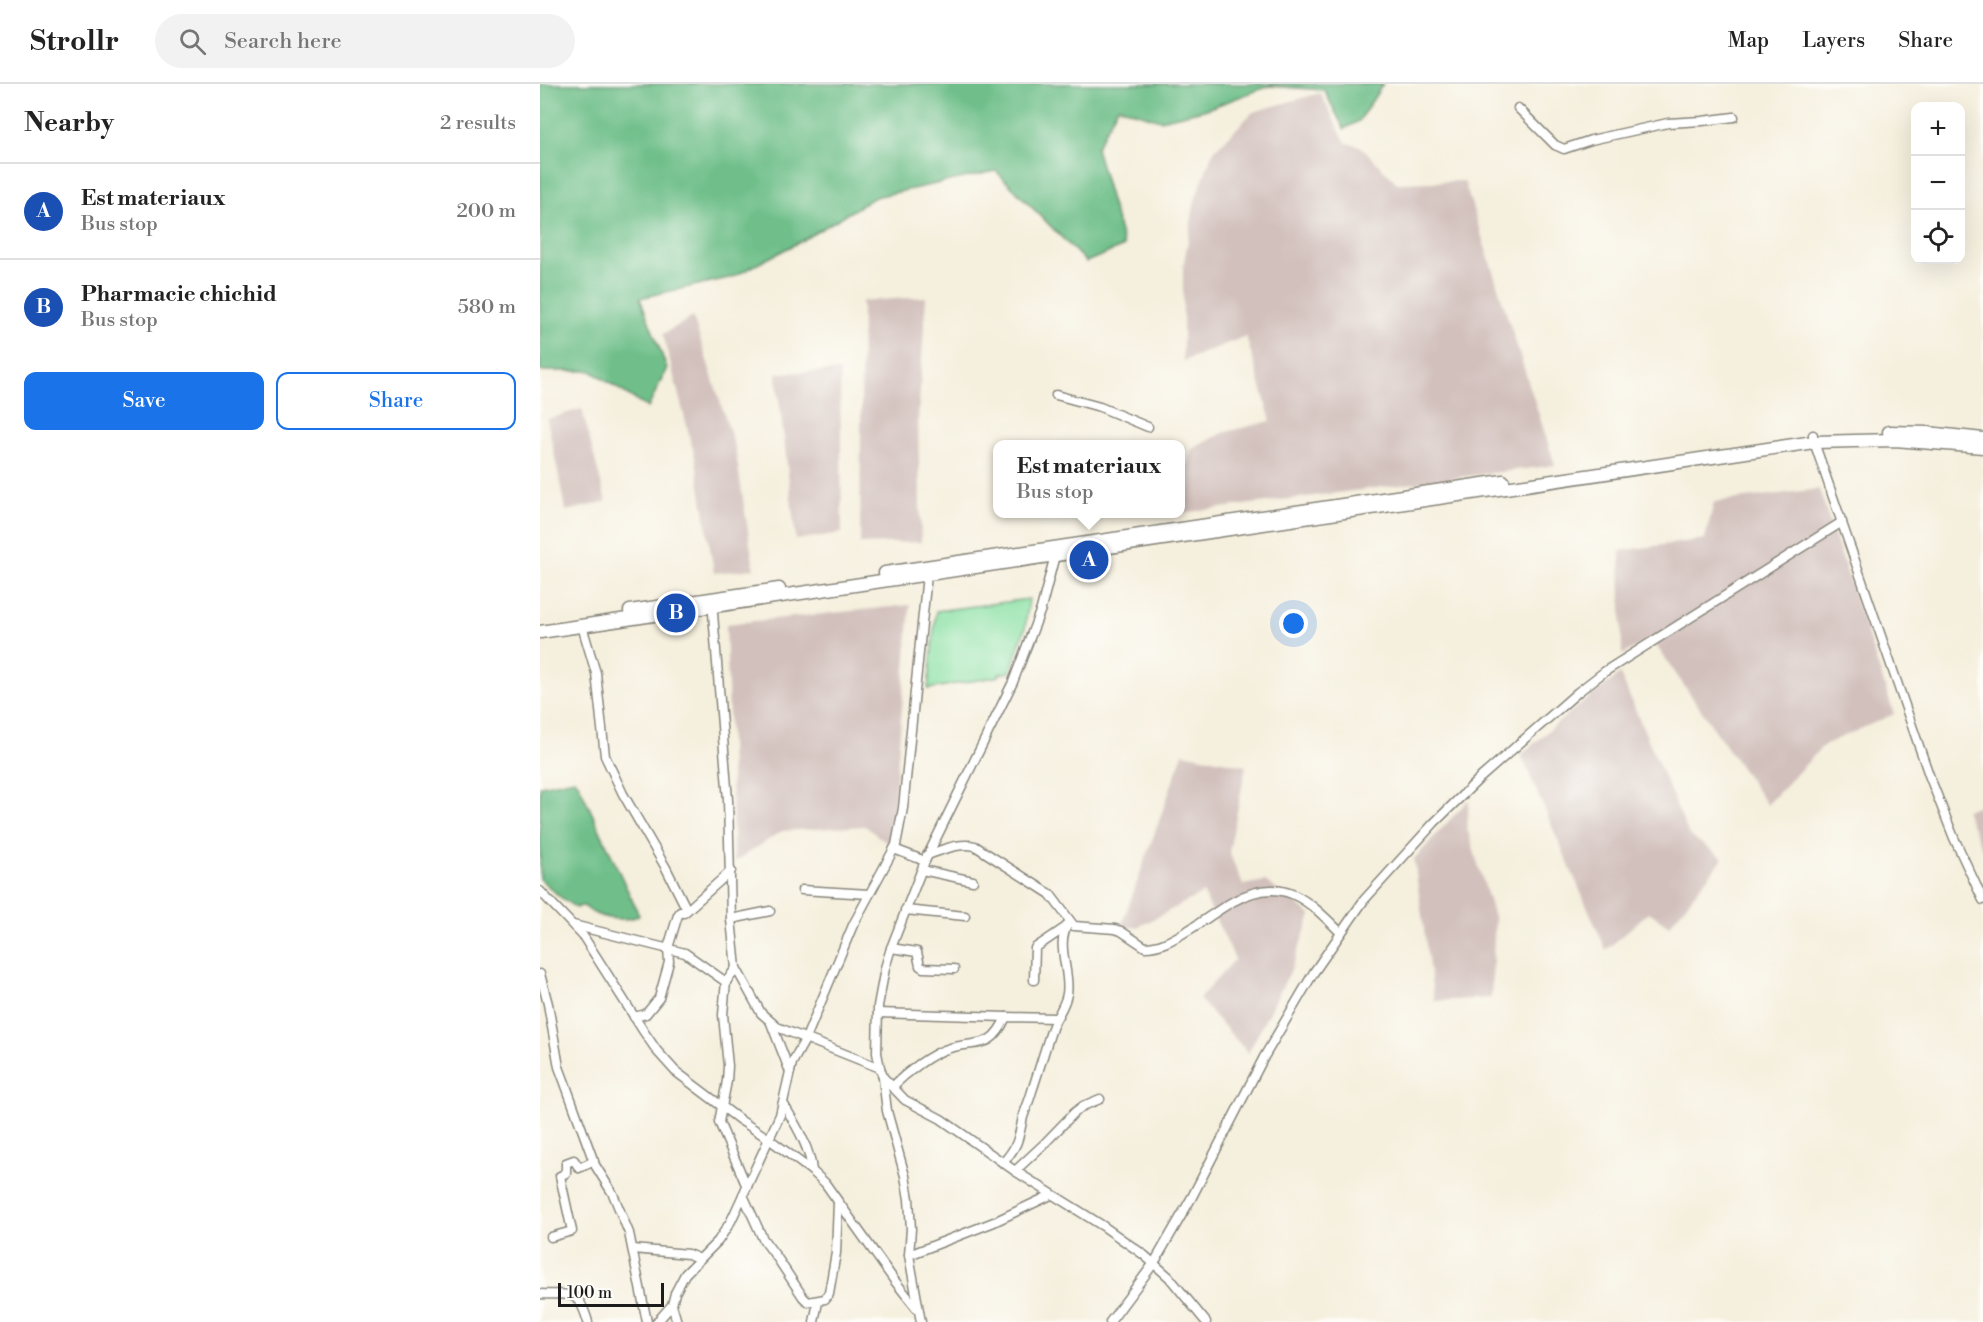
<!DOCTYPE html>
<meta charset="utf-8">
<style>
body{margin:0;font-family:"Libre Bodoni",serif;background:#f2f2f2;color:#222}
.controls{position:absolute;right:18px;top:18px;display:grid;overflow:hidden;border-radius:12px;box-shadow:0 6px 24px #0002}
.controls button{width:54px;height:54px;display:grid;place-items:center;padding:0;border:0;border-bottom:2px solid #e0e0e0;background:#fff;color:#222;font:30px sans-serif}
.scale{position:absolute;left:18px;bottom:15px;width:106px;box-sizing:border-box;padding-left:6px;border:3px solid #1c1c1c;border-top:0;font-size:16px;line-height:21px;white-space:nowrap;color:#1c1c1c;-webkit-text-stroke:4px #fdfcf7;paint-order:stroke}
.you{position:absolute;left:754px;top:540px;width:21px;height:21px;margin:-15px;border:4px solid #fff;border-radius:50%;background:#1a73e8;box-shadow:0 0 0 9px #1a73e833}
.badge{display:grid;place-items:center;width:39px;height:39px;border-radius:50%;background:#1a73e8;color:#fff;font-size:20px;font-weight:700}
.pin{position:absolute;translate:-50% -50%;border:3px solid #fff;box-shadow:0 2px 6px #0006}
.popup{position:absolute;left:453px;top:356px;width:192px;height:78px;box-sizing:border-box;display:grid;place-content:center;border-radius:12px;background:#fff;filter:drop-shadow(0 2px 4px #0005);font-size:20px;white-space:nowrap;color:#767676}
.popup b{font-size:22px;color:#222}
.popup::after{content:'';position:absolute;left:50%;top:100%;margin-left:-12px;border:12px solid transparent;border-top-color:#fff}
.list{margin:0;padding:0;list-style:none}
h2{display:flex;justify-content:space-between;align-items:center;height:78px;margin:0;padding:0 24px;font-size:26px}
h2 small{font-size:20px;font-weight:400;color:#767676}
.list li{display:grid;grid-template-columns:39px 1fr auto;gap:18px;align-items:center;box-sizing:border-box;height:96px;padding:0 24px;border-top:2px solid #e0e0e0}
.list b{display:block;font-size:22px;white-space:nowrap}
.list p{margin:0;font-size:20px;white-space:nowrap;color:#767676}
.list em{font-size:20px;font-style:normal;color:#767676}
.actions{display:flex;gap:12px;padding:18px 24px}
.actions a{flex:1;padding:14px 0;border:2px solid #1a73e8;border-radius:12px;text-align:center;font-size:21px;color:#1a73e8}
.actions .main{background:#1a73e8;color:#fff}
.icon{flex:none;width:33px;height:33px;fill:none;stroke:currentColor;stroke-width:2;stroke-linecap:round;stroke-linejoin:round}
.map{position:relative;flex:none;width:1443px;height:1238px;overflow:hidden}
header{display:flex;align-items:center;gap:36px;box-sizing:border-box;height:84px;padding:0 30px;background:#fff;border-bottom:2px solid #e0e0e0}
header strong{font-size:28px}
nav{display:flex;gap:33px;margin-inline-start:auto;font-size:21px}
.search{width:420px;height:54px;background:#f2f2f2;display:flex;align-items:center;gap:15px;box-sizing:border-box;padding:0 21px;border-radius:33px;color:#767676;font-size:22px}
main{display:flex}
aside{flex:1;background:#fff}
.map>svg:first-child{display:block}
.industrial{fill:#d1c0bc}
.green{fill:#8ae1a5;stroke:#537e60;stroke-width:1.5}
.forest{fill:#6fbf8a;stroke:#466e53;stroke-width:1.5}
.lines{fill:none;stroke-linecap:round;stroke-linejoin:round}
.minor-casing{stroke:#88867c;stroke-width:11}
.highway-casing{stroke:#88867c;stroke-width:15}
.minor{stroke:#fff;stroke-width:8}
.highway{stroke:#fff;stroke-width:12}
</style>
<header>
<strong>Strollr</strong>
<div class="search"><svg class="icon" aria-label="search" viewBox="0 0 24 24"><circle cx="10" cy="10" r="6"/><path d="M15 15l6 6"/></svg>Search here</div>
<nav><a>Map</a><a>Layers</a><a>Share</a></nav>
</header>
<main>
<aside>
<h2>Nearby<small>2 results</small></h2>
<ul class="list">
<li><span class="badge" style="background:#1a4fb4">A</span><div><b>Est materiaux</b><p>Bus stop</p></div><em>200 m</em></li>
<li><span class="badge" style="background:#1a4fb4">B</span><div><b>Pharmacie chichid</b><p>Bus stop</p></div><em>580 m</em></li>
</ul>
<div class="actions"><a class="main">Save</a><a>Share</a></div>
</aside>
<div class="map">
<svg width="1443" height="1238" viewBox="0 0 1443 1238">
<rect width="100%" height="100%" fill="#fdfcf7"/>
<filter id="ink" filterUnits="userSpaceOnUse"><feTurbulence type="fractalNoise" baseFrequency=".0167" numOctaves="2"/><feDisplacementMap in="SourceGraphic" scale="12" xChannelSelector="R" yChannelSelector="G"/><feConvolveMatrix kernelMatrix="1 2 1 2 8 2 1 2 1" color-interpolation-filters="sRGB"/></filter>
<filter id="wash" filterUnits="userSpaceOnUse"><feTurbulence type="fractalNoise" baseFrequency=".008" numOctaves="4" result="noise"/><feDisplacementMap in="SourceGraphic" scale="24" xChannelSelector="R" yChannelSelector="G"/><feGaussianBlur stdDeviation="1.35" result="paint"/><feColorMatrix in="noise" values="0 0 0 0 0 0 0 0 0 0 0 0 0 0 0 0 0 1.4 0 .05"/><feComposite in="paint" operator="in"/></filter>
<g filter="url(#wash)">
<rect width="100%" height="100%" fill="#f5efdd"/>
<g class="industrial">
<path d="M 780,9 L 806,59 L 820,62 L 857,99 L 924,97 L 1015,381 L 641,429 L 641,398 L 652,365 L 685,348 L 731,337 L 706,252 L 643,277 L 643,184 L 655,116 L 673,68 L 713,28 Z"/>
<path d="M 386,213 L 378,336 L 381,458 L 320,460 L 322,217 Z"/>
<path d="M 153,233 L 195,364 L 214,485 L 174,489 L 156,377 L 123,250 Z"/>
<path d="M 300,287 L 302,449 L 256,456 L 236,289 Z"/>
<path d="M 42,325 L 66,418 L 26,427 L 7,335 Z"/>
<path d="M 1279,405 L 1354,630 L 1284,661 L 1227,721 L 1111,554 L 1082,571 L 1080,467 L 1165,455 L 1174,418 Z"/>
<path d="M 370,521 L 351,762 L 325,742 L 242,747 L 194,778 L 186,540 Z"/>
<path d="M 1080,590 L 1149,751 L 1183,774 L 1129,842 L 1109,828 L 1066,866 L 981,671 L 1029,629 Z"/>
<path d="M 643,669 L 706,682 L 689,768 L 703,801 L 725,797 L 771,831 L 750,888 L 708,969 L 659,915 L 695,875 L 663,809 L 598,843 L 581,843 Z"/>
<path d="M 929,715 L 927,744 L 955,836 L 951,914 L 894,917 L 874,775 Z"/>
<path d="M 1443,720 L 1443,767 L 1425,726 Z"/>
</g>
<path class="green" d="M 489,515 L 485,544 L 470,588 L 459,590 L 459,592 L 388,605 L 396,527 Z"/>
<g class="forest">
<path d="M 0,0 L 843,0 L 819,37 L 804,45 L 784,6 L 729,2 L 664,26 L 620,36 L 578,23 L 556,64 L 584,162 L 546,178 L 456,87 L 335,113 L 263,156 L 193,193 L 100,214 L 127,284 L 108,324 L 51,287 L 0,287 Z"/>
<path d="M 34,695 L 38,699 L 99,831 C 88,838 63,835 52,828 C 45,824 45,819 36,824 L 19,812 L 0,795 L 0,702 Z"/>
</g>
</g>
<g filter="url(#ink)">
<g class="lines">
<defs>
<g id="minor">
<path d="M 978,24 L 1015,61 L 1024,65 L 1051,56 L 1128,39 L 1162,37 L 1194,33"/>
<path d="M 516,311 L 560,323 L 608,343"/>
<path d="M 1273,351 L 1274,358 L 1389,691 L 1414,754 L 1443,816"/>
<path d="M 515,471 L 501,525 L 473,598 L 385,777 L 351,864 L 345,884 L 338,922 L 337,969 L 340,984 L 343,993 L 365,1016 L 401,1035 L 475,1087 L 563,1142 L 604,1171 L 629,1193 L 666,1238"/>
<path d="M 172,517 L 188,716 L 191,835 L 196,884 L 221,929 L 237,943 L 340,984"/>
<path d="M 42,542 L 56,589 L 65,672 L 83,710 L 126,784 L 147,826"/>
<path d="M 354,765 L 385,777"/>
<path d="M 387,771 C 403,766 419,758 435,762 L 510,810 L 534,842 L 575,845 L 581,847 L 605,863 C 621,863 633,855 647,847 C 663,838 677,826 694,817 C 742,790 768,816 801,849"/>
<path d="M 382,786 L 433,797"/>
<path d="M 262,806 L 329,810"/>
<path d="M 0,807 L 43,852 L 104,948 L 117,967 L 135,987 L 200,1036 L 229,1055 L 272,1087 L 285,1099 L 354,1196 L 378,1226"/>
<path d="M 365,826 L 425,832"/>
<path d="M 191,835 L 230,827"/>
<path d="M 33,841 L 145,869 L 186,898"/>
<path d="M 351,864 L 377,868 L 380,882 L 383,884 L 414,885"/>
<path d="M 196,884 L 186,898 L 185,908 L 183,931 L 188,982 L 187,997 L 179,1038 L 207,1103"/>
<path d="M 0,890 L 8,920 L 19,983 L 25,999 L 55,1081 L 73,1110 L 89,1149 L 107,1238"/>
<path d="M 494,896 L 495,864 L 526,843"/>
<path d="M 338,929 L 466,933"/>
<path d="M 94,933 L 106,930 L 119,914 L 129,878 L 128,864 L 138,831 L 140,828 L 144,829 L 191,787"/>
<path d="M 231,939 L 250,988"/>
<path d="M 343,994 L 347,1027 L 365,1092 L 369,1115 L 371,1145 L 369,1171 L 381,1238"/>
<path d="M 352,1003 C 365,990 391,969 410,964 C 438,956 451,967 466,933 L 515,934"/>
<path d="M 243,1019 C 255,1040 270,1063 272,1087"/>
<path d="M 463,1079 C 479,1060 478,1056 483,1033 C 486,1024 490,1015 492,1007 C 499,986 505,965 512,944 C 516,933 525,922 527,910 C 531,886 514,861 529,838"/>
<path d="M 475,1087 L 503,1061 L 534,1029 L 543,1022 L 560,1015"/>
<path d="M 203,1111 L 223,1155 L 238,1175 L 263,1213 L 268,1218 L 285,1215 L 289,1209 L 296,1169 L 298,1119"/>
<path d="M 11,1153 L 32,1147 L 20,1092 L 26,1089 L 26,1079 L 34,1076 L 39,1084 L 54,1077"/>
<path d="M 93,1165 L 148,1170 L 160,1175"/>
<path d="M 369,1171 L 454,1138 L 511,1111"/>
<path d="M 0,1210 C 30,1212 38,1203 48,1238"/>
<path d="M 132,1221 L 137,1238"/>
<path d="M 117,1238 L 132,1221 L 135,1209 L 145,1190 L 178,1157 L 191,1137 L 203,1111 L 240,1031 L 252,979 L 266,954 L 313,841 L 356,761 L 363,724 L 387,491"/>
<path d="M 274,1238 L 278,1218"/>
<path d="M 570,1238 L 614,1179 L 652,1113 L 724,973 L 774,888 L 824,816 L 894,739 L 940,694 L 1038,608 L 1064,588 L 1302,438"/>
</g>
<g id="highway">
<path d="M 1349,348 L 1387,349 L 1443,355"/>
<path d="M 345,489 L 963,397"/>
<path d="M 90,527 L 239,505"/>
<path d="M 0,548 L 1274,358 L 1355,356 L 1443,363"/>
</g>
</defs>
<use href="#minor" class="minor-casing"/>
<use href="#highway" class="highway-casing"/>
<use href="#minor" class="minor"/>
<use href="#highway" class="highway"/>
</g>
</g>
</svg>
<div class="controls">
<button>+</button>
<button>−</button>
<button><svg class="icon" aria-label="locate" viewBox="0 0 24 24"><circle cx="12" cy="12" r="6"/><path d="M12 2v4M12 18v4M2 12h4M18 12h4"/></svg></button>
</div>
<div class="scale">100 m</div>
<div class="you"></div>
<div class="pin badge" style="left:549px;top:476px;background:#1a4fb4">A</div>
<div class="popup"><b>Est materiaux</b>Bus stop</div>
<div class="pin badge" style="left:136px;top:529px;background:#1a4fb4">B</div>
</div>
</main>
